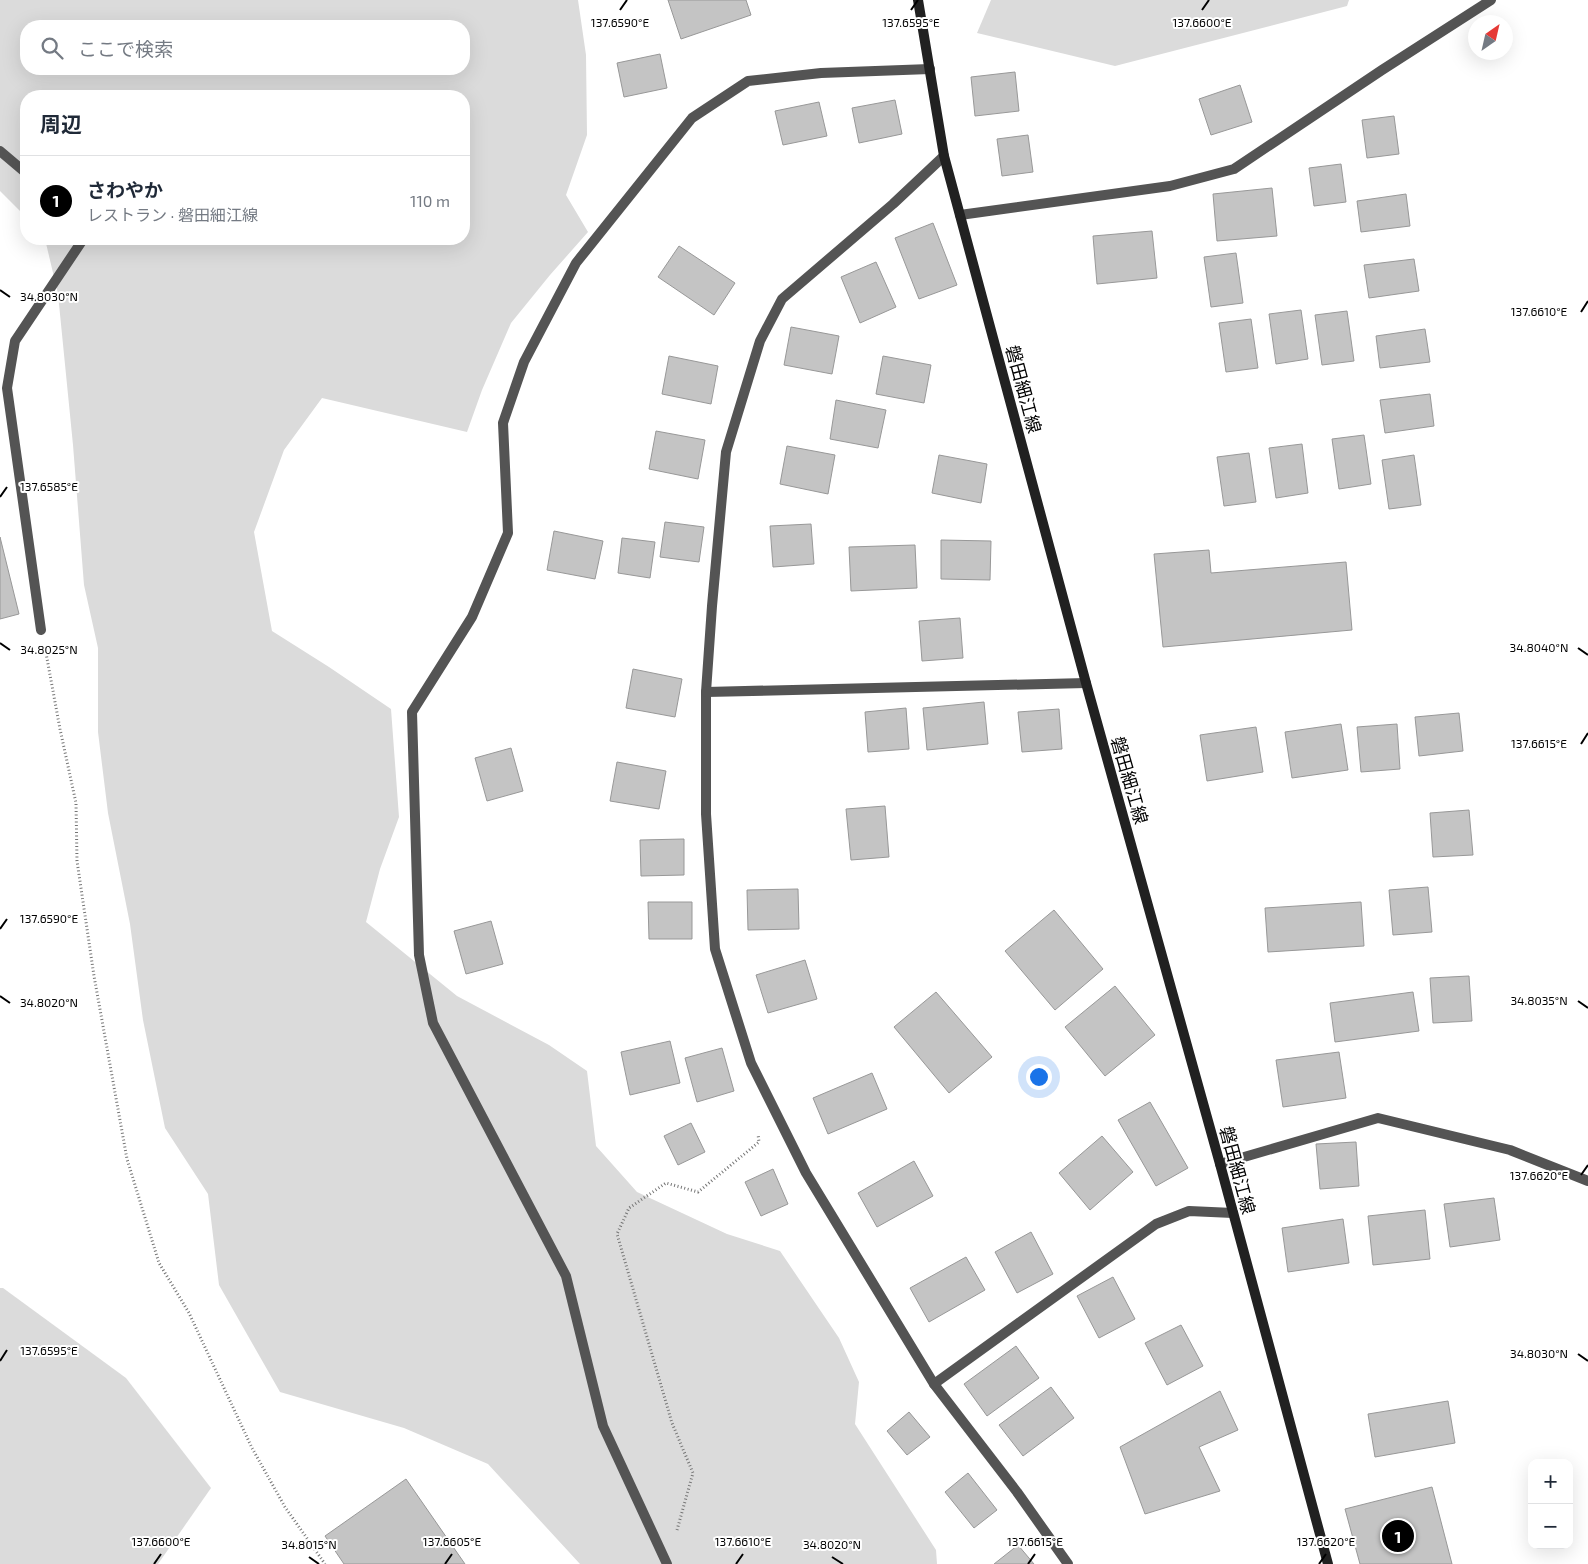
<!DOCTYPE html>
<html lang="ja">
<meta charset="utf-8">
<style>
body{margin:0;font-family:"Exo 2","Noto Sans JP",sans-serif;background:#f6f6f7;color:#1f2937}
.controls{position:absolute;right:15px;bottom:15px;display:grid;overflow:hidden;border-radius:10px;box-shadow:0 5px 20px #0002}
.controls button{width:45px;height:45px;display:grid;place-items:center;padding:0;border:0;border-bottom:1px solid #e0e1e3;background:#fff;color:#1f2937;font:25px sans-serif}
.compass{position:absolute;left:1468px;top:15px;width:45px;height:45px;border-radius:50%;background:#fff;box-shadow:0 5px 20px #0002;rotate:34deg}
.you{position:absolute;left:1038px;top:1076px;width:18px;height:18px;margin:-12px;border:4px solid #fff;border-radius:50%;background:#1a73e8;box-shadow:0 0 0 8px #1a73e833}
.badge{display:grid;place-items:center;width:32px;height:32px;border-radius:50%;background:#000;color:#fff;font-size:16px;font-weight:700}
.pin{position:absolute;translate:-50% -50%;border:2px solid #fff;box-shadow:0 1px 5px #0006}
.list{margin:0;padding:0;list-style:none}
h2{display:flex;justify-content:space-between;align-items:center;height:65px;margin:0;padding:0 20px;font-size:21px}
h2 small{font-size:16px;font-weight:400;color:#747a83}
.list li{display:grid;grid-template-columns:32px 1fr auto;gap:15px;align-items:center;box-sizing:border-box;height:90px;padding:0 20px;border-top:1px solid #e0e1e3}
.list b{display:block;font-size:19px;white-space:nowrap}
.list p{margin:0;font-size:16px;white-space:nowrap;color:#747a83}
.list em{font-size:16px;font-style:normal;color:#747a83}
.icon{flex:none;width:28px;height:28px;fill:none;stroke:currentColor;stroke-width:2;stroke-linecap:round;stroke-linejoin:round}
.map{position:relative;flex:none;width:1588px;height:1564px;overflow:hidden}
.search{position:absolute;background:#fff;box-shadow:0 5px 20px #0002;left:20px;top:20px;width:450px;height:55px;display:flex;align-items:center;gap:12px;box-sizing:border-box;padding:0 18px;border-radius:20px;color:#747a83;font-size:19px}
.panel{position:absolute;background:#fff;box-shadow:0 5px 20px #0002;left:20px;top:90px;width:450px;height:155px;border-radius:20px}
.map>svg:first-child{display:block}
.green{fill:#dbdbdb;fill-rule:evenodd}
.building{fill:#c4c4c4;stroke:#989898}
.lines{fill:none;stroke-linecap:round;stroke-linejoin:round}
.path{stroke:#767676;stroke-width:3;stroke-dasharray:1 2.5;stroke-linecap:butt}
.minor{stroke:#545454;stroke-width:10}
.secondary{stroke:#212121;stroke-width:10}
.ticks{fill:none;stroke:#000;stroke-width:2}
.labels{text-anchor:middle;dominant-baseline:central;stroke-width:4;stroke-linejoin:round;paint-order:stroke}
.street-label{font-size:18px;fill:#000;stroke:#fff}
.ticks-label{font-size:12px;text-anchor:middle;fill:#000;stroke:#fff;stroke-width:4;stroke-linejoin:round;paint-order:stroke}
</style>
<div class="map">
<svg width="1588" height="1564" viewBox="0 0 1588 1564">
<rect width="100%" height="100%" fill="#fff"/>
<g class="green">
<path d="M 0,0 L 578,0 L 586,55 L 587,135 L 566,195 L 588,232 L 550,275 L 511,323 L 482,390 L 467,432 L 322,398 L 284,450 L 254,532 L 272,631 L 329,667 L 391,709 L 399,817 L 380,869 L 366,922 L 457,996 L 549,1045 L 587,1071 L 596,1146 L 637,1192 L 727,1234 L 780,1251 L 839,1338 L 859,1382 L 855,1424 L 936,1550 L 937,1564 L 580,1564 L 488,1464 L 404,1428 L 280,1392 L 219,1285 L 208,1194 L 165,1128 L 143,1020 L 130,924 L 108,813 L 98,732 L 98,648 L 84,585 L 73,445 L 58,294 L 45,239 L 464,239 L 464,96 L 26,96 L 26,217 L 0,191 ZM 26,26 L 464,26 L 464,69 L 26,69 Z"/>
<path d="M 991,0 L 1349,0 L 1347,6 L 1115,66 L 977,33 Z"/>
<path d="M 0,1288 L 3,1288 L 126,1378 L 211,1488 L 158,1564 L 0,1564 Z"/>
</g>
<g class="building">
<path d="M 668,0 L 746,0 L 751,15 L 681,39 Z"/>
<path d="M 660,54 L 667,88 L 624,97 L 617,63 Z"/>
<path d="M 1015,72 L 1019,111 L 975,116 L 971,77 Z"/>
<path d="M 1240,85 L 1252,122 L 1211,135 L 1199,99 Z"/>
<path d="M 895,100 L 902,134 L 859,143 L 852,108 Z"/>
<path d="M 819,102 L 827,136 L 783,145 L 775,111 Z"/>
<path d="M 1394,116 L 1399,154 L 1367,158 L 1362,120 Z"/>
<path d="M 1028,135 L 1033,172 L 1002,176 L 997,139 Z"/>
<path d="M 1341,164 L 1346,202 L 1314,206 L 1309,168 Z"/>
<path d="M 1272,188 L 1277,236 L 1217,241 L 1213,194 Z"/>
<path d="M 1406,194 L 1410,226 L 1361,232 L 1357,201 Z"/>
<path d="M 933,223 L 957,285 L 919,299 L 895,238 Z"/>
<path d="M 1152,231 L 1157,278 L 1097,284 L 1093,236 Z"/>
<path d="M 679,246 L 735,283 L 714,315 L 658,277 Z"/>
<path d="M 1236,253 L 1243,303 L 1211,307 L 1204,257 Z"/>
<path d="M 1414,259 L 1419,291 L 1369,298 L 1364,265 Z"/>
<path d="M 876,262 L 896,307 L 860,323 L 841,277 Z"/>
<path d="M 1301,310 L 1308,359 L 1276,364 L 1269,314 Z"/>
<path d="M 1347,311 L 1354,361 L 1322,365 L 1315,315 Z"/>
<path d="M 1251,319 L 1258,368 L 1226,372 L 1219,323 Z"/>
<path d="M 791,327 L 839,336 L 832,374 L 784,365 Z"/>
<path d="M 1425,329 L 1430,362 L 1380,368 L 1376,336 Z"/>
<path d="M 669,356 L 718,366 L 711,404 L 662,394 Z"/>
<path d="M 883,356 L 931,365 L 924,403 L 876,394 Z"/>
<path d="M 1430,394 L 1434,426 L 1385,433 L 1380,400 Z"/>
<path d="M 836,400 L 886,410 L 878,448 L 830,439 Z"/>
<path d="M 656,431 L 705,440 L 698,479 L 649,469 Z"/>
<path d="M 1364,435 L 1371,484 L 1339,489 L 1332,439 Z"/>
<path d="M 1302,444 L 1308,493 L 1276,498 L 1269,448 Z"/>
<path d="M 787,446 L 835,455 L 828,494 L 780,484 Z"/>
<path d="M 1249,453 L 1256,502 L 1224,506 L 1217,457 Z"/>
<path d="M 939,455 L 987,464 L 981,503 L 932,493 Z"/>
<path d="M 1414,455 L 1421,505 L 1389,509 L 1382,460 Z"/>
<path d="M 665,522 L 704,527 L 699,562 L 660,557 Z"/>
<path d="M 811,524 L 814,564 L 773,567 L 770,526 Z"/>
<path d="M 554,531 L 603,541 L 595,579 L 547,570 Z"/>
<path d="M 0,537 L 19,614 L 0,619 Z"/>
<path d="M 622,538 L 655,542 L 650,578 L 618,573 Z"/>
<path d="M 941,540 L 991,541 L 990,580 L 941,579 Z"/>
<path d="M 915,545 L 917,588 L 851,591 L 849,547 Z"/>
<path d="M 1209,550 L 1211,573 L 1346,562 L 1352,630 L 1163,647 L 1154,554 Z"/>
<path d="M 960,618 L 963,658 L 922,661 L 919,621 Z"/>
<path d="M 633,669 L 682,679 L 675,717 L 626,708 Z"/>
<path d="M 984,702 L 988,744 L 927,750 L 923,708 Z"/>
<path d="M 906,708 L 909,749 L 868,752 L 865,712 Z"/>
<path d="M 1059,709 L 1062,749 L 1022,752 L 1018,712 Z"/>
<path d="M 1459,713 L 1463,751 L 1419,756 L 1415,717 Z"/>
<path d="M 1341,724 L 1348,770 L 1292,778 L 1285,732 Z"/>
<path d="M 1397,724 L 1400,769 L 1361,772 L 1357,727 Z"/>
<path d="M 1256,727 L 1263,772 L 1207,781 L 1200,735 Z"/>
<path d="M 511,748 L 523,791 L 487,801 L 475,758 Z"/>
<path d="M 617,762 L 666,771 L 659,809 L 610,801 Z"/>
<path d="M 885,806 L 889,857 L 851,860 L 846,809 Z"/>
<path d="M 1469,810 L 1473,855 L 1433,857 L 1430,813 Z"/>
<path d="M 684,839 L 684,875 L 641,876 L 640,840 Z"/>
<path d="M 1428,887 L 1432,932 L 1393,935 L 1389,890 Z"/>
<path d="M 798,889 L 799,929 L 748,930 L 747,890 Z"/>
<path d="M 648,902 L 692,902 L 692,939 L 649,939 Z"/>
<path d="M 1361,902 L 1364,946 L 1268,952 L 1265,908 Z"/>
<path d="M 1054,910 L 1103,969 L 1055,1010 L 1005,951 Z"/>
<path d="M 491,921 L 503,964 L 466,974 L 454,931 Z"/>
<path d="M 805,960 L 817,999 L 768,1013 L 756,975 Z"/>
<path d="M 1469,976 L 1472,1021 L 1433,1023 L 1430,978 Z"/>
<path d="M 1115,986 L 1155,1035 L 1105,1076 L 1065,1027 Z"/>
<path d="M 936,992 L 992,1057 L 949,1093 L 894,1027 Z"/>
<path d="M 1413,992 L 1419,1031 L 1335,1042 L 1330,1003 Z"/>
<path d="M 670,1041 L 680,1083 L 630,1095 L 621,1052 Z"/>
<path d="M 722,1048 L 734,1091 L 697,1102 L 685,1058 Z"/>
<path d="M 1339,1052 L 1346,1098 L 1283,1107 L 1276,1060 Z"/>
<path d="M 872,1073 L 887,1109 L 828,1134 L 813,1098 Z"/>
<path d="M 1150,1102 L 1188,1168 L 1156,1186 L 1118,1120 Z"/>
<path d="M 691,1123 L 705,1152 L 678,1165 L 664,1136 Z"/>
<path d="M 1102,1136 L 1133,1172 L 1090,1210 L 1059,1173 Z"/>
<path d="M 1356,1142 L 1359,1186 L 1320,1189 L 1316,1144 Z"/>
<path d="M 914,1161 L 933,1196 L 877,1227 L 858,1193 Z"/>
<path d="M 773,1169 L 788,1204 L 761,1216 L 745,1182 Z"/>
<path d="M 1494,1198 L 1500,1240 L 1450,1247 L 1444,1204 Z"/>
<path d="M 1425,1210 L 1430,1259 L 1373,1265 L 1368,1216 Z"/>
<path d="M 1343,1219 L 1349,1263 L 1288,1272 L 1282,1228 Z"/>
<path d="M 1031,1232 L 1053,1274 L 1017,1293 L 995,1252 Z"/>
<path d="M 966,1257 L 985,1290 L 929,1322 L 910,1288 Z"/>
<path d="M 1113,1277 L 1135,1319 L 1099,1338 L 1077,1296 Z"/>
<path d="M 1181,1325 L 1203,1366 L 1167,1385 L 1145,1343 Z"/>
<path d="M 1016,1346 L 1039,1378 L 987,1416 L 964,1384 Z"/>
<path d="M 1051,1387 L 1074,1418 L 1023,1456 L 999,1425 Z"/>
<path d="M 1220,1391 L 1238,1430 L 1199,1447 L 1220,1491 L 1145,1514 L 1120,1447 Z"/>
<path d="M 1448,1401 L 1455,1443 L 1375,1457 L 1368,1414 Z"/>
<path d="M 909,1412 L 930,1437 L 907,1455 L 887,1431 Z"/>
<path d="M 968,1473 L 997,1510 L 974,1528 L 945,1492 Z"/>
<path d="M 406,1479 L 465,1564 L 344,1564 L 325,1536 Z"/>
<path d="M 1432,1487 L 1452,1564 L 1360,1564 L 1345,1509 Z"/>
<path d="M 1018,1545 L 1034,1564 L 994,1564 Z"/>
</g>
<g class="lines">
<g class="path">
<path d="M 46,653 L 60,729 L 76,803 L 77,861 L 94,976 L 127,1159 L 159,1263 L 189,1313 L 252,1448 L 285,1507 L 325,1564"/>
<path d="M 677,1530 L 693,1473 L 672,1423 L 617,1234 L 629,1208 L 666,1183 L 698,1192 L 759,1142 L 758,1134"/>
</g>
<g class="minor">
<path d="M 0,151 L 26,173"/>
<path d="M 944,156 L 893,204 L 782,299 L 760,341 L 726,452 L 712,606 L 706,692 L 706,814 L 715,949 L 751,1063 L 806,1173 L 934,1384 L 1017,1492 L 1068,1564"/>
<path d="M 960,215 L 1170,186 L 1234,169 L 1382,70 L 1491,0"/>
<path d="M 41,630 L 7,388 L 15,341 L 82,241 L 80,239"/>
<path d="M 706,692 L 1086,683"/>
<path d="M 1220,1164 L 1378,1118 L 1510,1150 L 1588,1181"/>
<path d="M 934,1384 L 1156,1224 L 1189,1211 L 1233,1213"/>
<path d="M 667,1564 L 603,1426 L 566,1276 L 433,1023 L 419,955 L 412,712 L 472,617 L 508,533 L 503,423 L 524,362 L 576,263 L 692,118 L 748,81 L 821,73 L 930,69"/>
</g>
<path class="secondary" d="M 918,0 L 944,156 L 1086,683 L 1220,1164 L 1328,1564"/>
</g>
<path class="ticks" d="M 620,10 L 627,0M 911,10 L 918,0M 1202,10 L 1209,0M 0,290 L 10,297M 1581,312 L 1588,301M 0,497 L 7,487M 0,643 L 10,650M 1578,648 L 1588,655M 1581,744 L 1588,733M 0,929 L 7,919M 0,996 L 10,1003M 1578,1001 L 1588,1008M 1581,1175 L 1588,1165M 1578,1354 L 1588,1361M 0,1361 L 7,1350M 309,1557 L 319,1564M 832,1557 L 843,1564M 154,1564 L 161,1554M 445,1564 L 452,1554M 736,1564 L 743,1554M 1028,1564 L 1035,1554M 1319,1564 L 1326,1554"/>
<g class="labels">
<g class="street-label">
<text transform="translate(1024 389) rotate(75)">磐田細江線</text>
<text transform="translate(1130 780) rotate(74)">磐田細江線</text>
<text transform="translate(1238 1170) rotate(75)">磐田細江線</text>
</g>
</g>
<g class="ticks-label">
<text x="620" y="27">137.6590°E</text>
<text x="911" y="27">137.6595°E</text>
<text x="1202" y="27">137.6600°E</text>
<text x="49" y="301">34.8030°N</text>
<text x="1539" y="316">137.6610°E</text>
<text x="49" y="491">137.6585°E</text>
<text x="1539" y="652">34.8040°N</text>
<text x="49" y="654">34.8025°N</text>
<text x="1539" y="748">137.6615°E</text>
<text x="49" y="923">137.6590°E</text>
<text x="1539" y="1005">34.8035°N</text>
<text x="49" y="1007">34.8020°N</text>
<text x="1539" y="1180">137.6620°E</text>
<text x="49" y="1355">137.6595°E</text>
<text x="1539" y="1358">34.8030°N</text>
<text x="161" y="1546">137.6600°E</text>
<text x="452" y="1546">137.6605°E</text>
<text x="743" y="1546">137.6610°E</text>
<text x="1035" y="1546">137.6615°E</text>
<text x="1326" y="1546">137.6620°E</text>
<text x="309" y="1549">34.8015°N</text>
<text x="832" y="1549">34.8020°N</text>
</g>
</svg>
<div class="controls">
<button>+</button>
<button>−</button>
</div>
<svg class="compass" viewBox="-18 -18 36 36"><path d="M0-13l5 13h-10z" fill="#e53935"/><path d="M0 13l5-13h-10z" fill="#747a83"/></svg>
<div class="you"></div>
<div class="pin badge" style="left:1398px;top:1536px">1</div>
<div class="search"><svg class="icon" aria-label="search" viewBox="0 0 24 24"><circle cx="10" cy="10" r="6"/><path d="M15 15l6 6"/></svg>ここで検索</div>
<section class="panel">
<h2>周辺<small></small></h2>
<ul class="list">
<li><span class="badge">1</span><div><b>さわやか</b><p>レストラン · 磐田細江線</p></div><em>110 m</em></li>
</ul>
</section>
</div>
